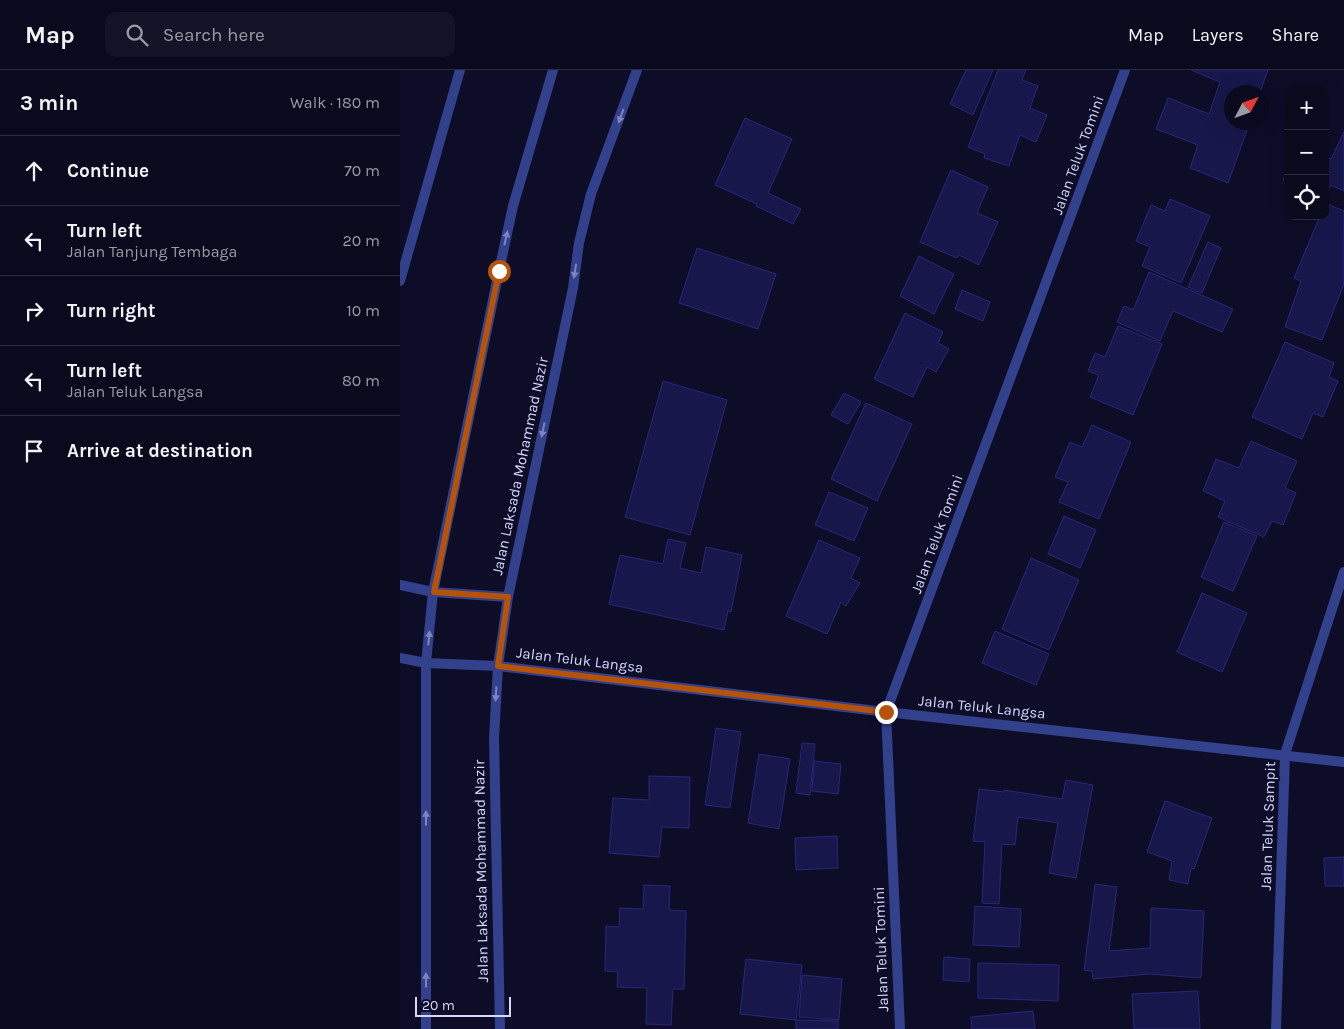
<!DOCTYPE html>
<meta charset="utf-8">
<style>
body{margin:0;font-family:Karla,sans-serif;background:#131327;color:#f1f3f6}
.controls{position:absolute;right:15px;top:15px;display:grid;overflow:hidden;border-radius:10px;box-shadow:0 5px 20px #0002}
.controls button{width:45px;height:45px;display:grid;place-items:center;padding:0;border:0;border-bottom:1px solid #2a2b3c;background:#0a0a1e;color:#f1f3f6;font:25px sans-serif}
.compass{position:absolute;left:824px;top:15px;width:45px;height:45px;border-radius:50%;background:#0a0a1e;box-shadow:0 5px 20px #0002;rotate:49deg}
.scale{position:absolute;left:15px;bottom:12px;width:96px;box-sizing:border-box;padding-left:5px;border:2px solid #d5d7ff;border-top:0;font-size:14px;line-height:18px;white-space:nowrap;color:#d5d7ff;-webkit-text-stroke:4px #0d0d28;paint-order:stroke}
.stop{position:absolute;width:15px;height:15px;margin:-11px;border:4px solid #b45309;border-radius:50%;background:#fff}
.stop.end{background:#b45309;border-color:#fff;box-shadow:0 1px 5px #0008}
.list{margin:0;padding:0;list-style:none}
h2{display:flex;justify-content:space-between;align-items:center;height:65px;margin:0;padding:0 20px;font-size:21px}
h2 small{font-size:16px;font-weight:400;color:#999aa4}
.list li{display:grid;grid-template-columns:32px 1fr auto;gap:15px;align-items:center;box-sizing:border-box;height:70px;padding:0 20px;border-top:1px solid #2a2b3c}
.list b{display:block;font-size:19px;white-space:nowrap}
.list p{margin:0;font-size:16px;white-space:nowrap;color:#999aa4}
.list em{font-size:16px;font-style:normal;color:#999aa4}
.icon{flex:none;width:28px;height:28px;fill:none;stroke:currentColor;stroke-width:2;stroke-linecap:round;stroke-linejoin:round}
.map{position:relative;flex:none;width:944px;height:959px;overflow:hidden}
header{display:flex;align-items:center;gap:30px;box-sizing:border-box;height:70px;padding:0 25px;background:#0a0a1e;border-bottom:1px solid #2a2b3c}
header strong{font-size:24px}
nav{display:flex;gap:28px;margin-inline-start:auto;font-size:18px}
.search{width:350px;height:45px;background:#131327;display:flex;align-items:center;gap:12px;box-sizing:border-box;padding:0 18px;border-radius:10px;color:#999aa4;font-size:19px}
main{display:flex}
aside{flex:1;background:#0a0a1e}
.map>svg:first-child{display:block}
.building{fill:#18174b;stroke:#28277a}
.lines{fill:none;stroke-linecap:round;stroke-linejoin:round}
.service{stroke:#33408c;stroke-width:10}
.minor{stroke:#33408c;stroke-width:10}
.tertiary{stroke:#33408c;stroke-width:10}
.oneway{fill:#7c84c0}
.route{stroke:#b45309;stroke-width:6}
.labels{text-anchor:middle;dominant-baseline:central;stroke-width:4;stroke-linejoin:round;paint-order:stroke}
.street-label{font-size:15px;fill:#d5d7ff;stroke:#0d0d28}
</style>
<header>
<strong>Map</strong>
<div class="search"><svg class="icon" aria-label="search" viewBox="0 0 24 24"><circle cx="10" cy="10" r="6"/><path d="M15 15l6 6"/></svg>Search here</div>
<nav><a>Map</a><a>Layers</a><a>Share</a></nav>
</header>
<main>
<aside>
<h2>3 min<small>Walk · 180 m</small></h2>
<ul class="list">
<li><svg class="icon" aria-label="ahead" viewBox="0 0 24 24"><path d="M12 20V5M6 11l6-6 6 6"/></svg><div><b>Continue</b></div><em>70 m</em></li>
<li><svg class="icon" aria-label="left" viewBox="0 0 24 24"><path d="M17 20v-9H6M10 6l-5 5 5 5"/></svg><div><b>Turn left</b><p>Jalan Tanjung Tembaga</p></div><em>20 m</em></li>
<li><svg class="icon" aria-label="right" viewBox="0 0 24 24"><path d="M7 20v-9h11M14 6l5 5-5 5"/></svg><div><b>Turn right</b></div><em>10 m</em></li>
<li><svg class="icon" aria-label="left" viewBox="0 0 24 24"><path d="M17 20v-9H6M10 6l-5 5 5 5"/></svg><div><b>Turn left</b><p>Jalan Teluk Langsa</p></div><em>80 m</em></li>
<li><svg class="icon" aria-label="arrive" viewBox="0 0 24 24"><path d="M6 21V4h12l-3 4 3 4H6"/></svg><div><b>Arrive at destination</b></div></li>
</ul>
</aside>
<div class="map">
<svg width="944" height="959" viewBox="0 0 944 959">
<rect width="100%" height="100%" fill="#0d0d28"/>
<g class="building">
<path d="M 566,0 L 593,0 L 573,45 L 550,34 Z"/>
<path d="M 598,0 L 626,0 L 622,10 L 638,16 L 630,38 L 647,45 L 636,72 L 620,65 L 609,96 L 584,88 L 585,84 L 568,77 Z"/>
<path d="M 791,0 L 868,0 L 860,22 L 832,22 L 832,52 L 850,52 L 828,113 L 790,98 L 798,75 L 756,59 L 768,28 L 809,44 L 820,12 Z"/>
<path d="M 345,48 L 392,69 L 368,123 L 401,139 L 393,154 L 356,136 L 357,134 L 315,115 Z"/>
<path d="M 944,62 L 944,121 L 930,115 L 926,126 L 925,87 L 931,89 Z"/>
<path d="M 888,97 L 888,112 L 883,110 Z"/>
<path d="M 551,100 L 588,117 L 577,143 L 598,152 L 579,195 L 559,185 L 557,188 L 520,172 Z"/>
<path d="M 770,129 L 810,146 L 781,213 L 742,196 L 750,177 L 736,171 L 751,135 L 765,141 Z"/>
<path d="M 925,133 L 944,141 L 944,214 L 922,270 L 885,257 L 901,211 L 894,208 L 920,146 L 925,146 Z"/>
<path d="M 808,172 L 821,178 L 802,223 L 788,217 Z"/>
<path d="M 297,178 L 376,204 L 358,259 L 279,233 Z"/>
<path d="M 519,186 L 554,204 L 534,244 L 500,226 Z"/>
<path d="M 749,202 L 833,239 L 822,262 L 773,241 L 760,271 L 717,252 L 724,236 L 733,240 Z"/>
<path d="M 562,220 L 590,232 L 583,251 L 555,239 Z"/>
<path d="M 505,243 L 543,262 L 538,273 L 549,279 L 536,302 L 527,297 L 513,327 L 474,309 Z"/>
<path d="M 718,256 L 762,274 L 733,345 L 690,327 L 699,305 L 688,301 L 695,283 L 705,287 Z"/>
<path d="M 885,272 L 934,293 L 929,307 L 938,311 L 923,347 L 913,343 L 902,369 L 852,347 Z"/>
<path d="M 263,311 L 327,330 L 290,465 L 225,447 Z"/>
<path d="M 444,323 L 461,332 L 448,354 L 431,345 Z"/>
<path d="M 466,333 L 512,354 L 477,431 L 431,409 Z"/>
<path d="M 692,355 L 731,372 L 699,449 L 659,432 L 668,412 L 655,407 L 670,372 L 682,377 Z"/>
<path d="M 851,371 L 897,391 L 885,418 L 896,423 L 883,455 L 872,451 L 864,467 L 818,447 L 825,431 L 803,421 L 816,389 L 839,398 Z"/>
<path d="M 429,422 L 468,438 L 454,471 L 415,455 Z"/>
<path d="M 664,446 L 696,460 L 680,498 L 648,484 Z"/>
<path d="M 824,452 L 857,466 L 833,521 L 801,507 Z"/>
<path d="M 268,469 L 286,473 L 280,498 L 301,503 L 306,477 L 342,485 L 331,542 L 328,541 L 324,560 L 209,534 L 220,485 L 263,494 Z"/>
<path d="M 419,470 L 460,488 L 451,508 L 460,513 L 446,536 L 441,532 L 427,564 L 386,546 Z"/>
<path d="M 631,488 L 679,510 L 649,580 L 602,559 Z"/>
<path d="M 802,523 L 847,543 L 822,602 L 777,582 Z"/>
<path d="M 595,561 L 649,584 L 636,615 L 582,593 Z"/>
<path d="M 316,658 L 341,662 L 330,738 L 305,735 Z"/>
<path d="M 402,673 L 415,674 L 410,725 L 396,723 Z"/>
<path d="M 359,684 L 390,689 L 379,759 L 348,753 Z"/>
<path d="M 414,691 L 441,694 L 438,724 L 412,721 Z"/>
<path d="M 249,706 L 290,707 L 289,758 L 262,757 L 259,787 L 209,783 L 213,728 L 249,730 Z"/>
<path d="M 666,710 L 693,715 L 676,808 L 649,803 L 658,753 L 618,747 L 615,775 L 602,774 L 599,834 L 582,833 L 585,772 L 573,771 L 579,719 L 604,722 L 604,720 L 662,729 Z"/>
<path d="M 765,731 L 812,748 L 794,799 L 791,798 L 788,814 L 769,810 L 772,791 L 747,782 Z"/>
<path d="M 437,766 L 438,798 L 396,800 L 395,768 Z"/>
<path d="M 944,787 L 944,816 L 925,816 L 924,788 Z"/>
<path d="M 695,814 L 717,817 L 709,881 L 750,878 L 751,838 L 804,841 L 801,908 L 749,904 L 693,909 L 692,901 L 684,900 Z"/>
<path d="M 244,815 L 270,816 L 269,840 L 286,841 L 284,919 L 273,919 L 271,955 L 246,954 L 247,918 L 217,917 L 218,902 L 205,901 L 206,856 L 219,857 L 220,838 L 243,839 Z"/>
<path d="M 575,836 L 621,839 L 619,877 L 573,875 Z"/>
<path d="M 544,887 L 570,889 L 569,912 L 543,910 Z"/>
<path d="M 346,889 L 402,895 L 396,950 L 340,944 Z"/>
<path d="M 578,893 L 659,895 L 658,931 L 578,928 Z"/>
<path d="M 402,905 L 442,909 L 439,950 L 399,947 Z"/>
<path d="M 798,921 L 800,959 L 734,959 L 732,924 Z"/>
<path d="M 633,941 L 635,959 L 572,959 L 571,947 Z"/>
<path d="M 396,950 L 438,951 L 438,959 L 396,959 Z"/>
</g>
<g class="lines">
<g class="service">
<path d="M 0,211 L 60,0"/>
<path d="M 0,515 L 33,522 L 108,527"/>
<path d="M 0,588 L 26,593 L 98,596"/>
</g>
<g class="minor">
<path d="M 98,596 L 486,642 L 944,692"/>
<path d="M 500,959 L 486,642 L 725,0"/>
<path d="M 876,959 L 885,684 L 944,502"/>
</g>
<g class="tertiary">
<path d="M 26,959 L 26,593 L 33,522 L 99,201 L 113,136 L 153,0"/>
<path d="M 100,959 L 94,668 L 98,596 L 108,527 L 173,218 L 179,173 L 191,124 L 237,0"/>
</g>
</g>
<defs><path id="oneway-solid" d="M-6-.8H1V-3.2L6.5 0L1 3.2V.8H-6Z" transform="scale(1.25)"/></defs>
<g class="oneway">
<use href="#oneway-solid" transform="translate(221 46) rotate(110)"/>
<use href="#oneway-solid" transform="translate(106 168) rotate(-77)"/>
<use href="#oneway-solid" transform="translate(175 201) rotate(99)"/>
<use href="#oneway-solid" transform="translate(143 360) rotate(102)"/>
<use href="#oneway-solid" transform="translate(29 568) rotate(-84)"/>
<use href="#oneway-solid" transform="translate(96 624) rotate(93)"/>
<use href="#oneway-solid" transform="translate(26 748) rotate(-90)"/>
<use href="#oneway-solid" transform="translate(26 910) rotate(-90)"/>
</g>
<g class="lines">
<path class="route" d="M 99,201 L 34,522 L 108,527 L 98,596 L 486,642"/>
</g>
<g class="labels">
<g class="street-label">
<text transform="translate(678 85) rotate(-70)">Jalan Teluk Tomini</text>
<text transform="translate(120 396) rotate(-78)">Jalan Laksada Mohammad Nazir</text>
<text transform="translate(537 464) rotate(-70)">Jalan Teluk Tomini</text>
<text transform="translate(180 590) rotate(7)">Jalan Teluk Langsa</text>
<text transform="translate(582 637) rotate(6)">Jalan Teluk Langsa</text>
<text transform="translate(868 756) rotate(-88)">Jalan Teluk Sampit</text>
<text transform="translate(81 801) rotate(-91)">Jalan Laksada Mohammad Nazir</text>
<text transform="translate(481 879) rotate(-92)">Jalan Teluk Tomini</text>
</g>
</g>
</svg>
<div class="controls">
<button>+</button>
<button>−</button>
<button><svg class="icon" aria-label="locate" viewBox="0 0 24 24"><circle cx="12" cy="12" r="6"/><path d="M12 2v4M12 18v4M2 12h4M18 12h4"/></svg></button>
</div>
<svg class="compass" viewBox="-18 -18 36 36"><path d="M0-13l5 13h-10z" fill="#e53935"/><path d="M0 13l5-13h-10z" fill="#999aa4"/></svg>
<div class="scale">20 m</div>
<div class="stop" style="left:99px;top:201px"></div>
<div class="stop end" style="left:486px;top:642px"></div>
</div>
</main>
